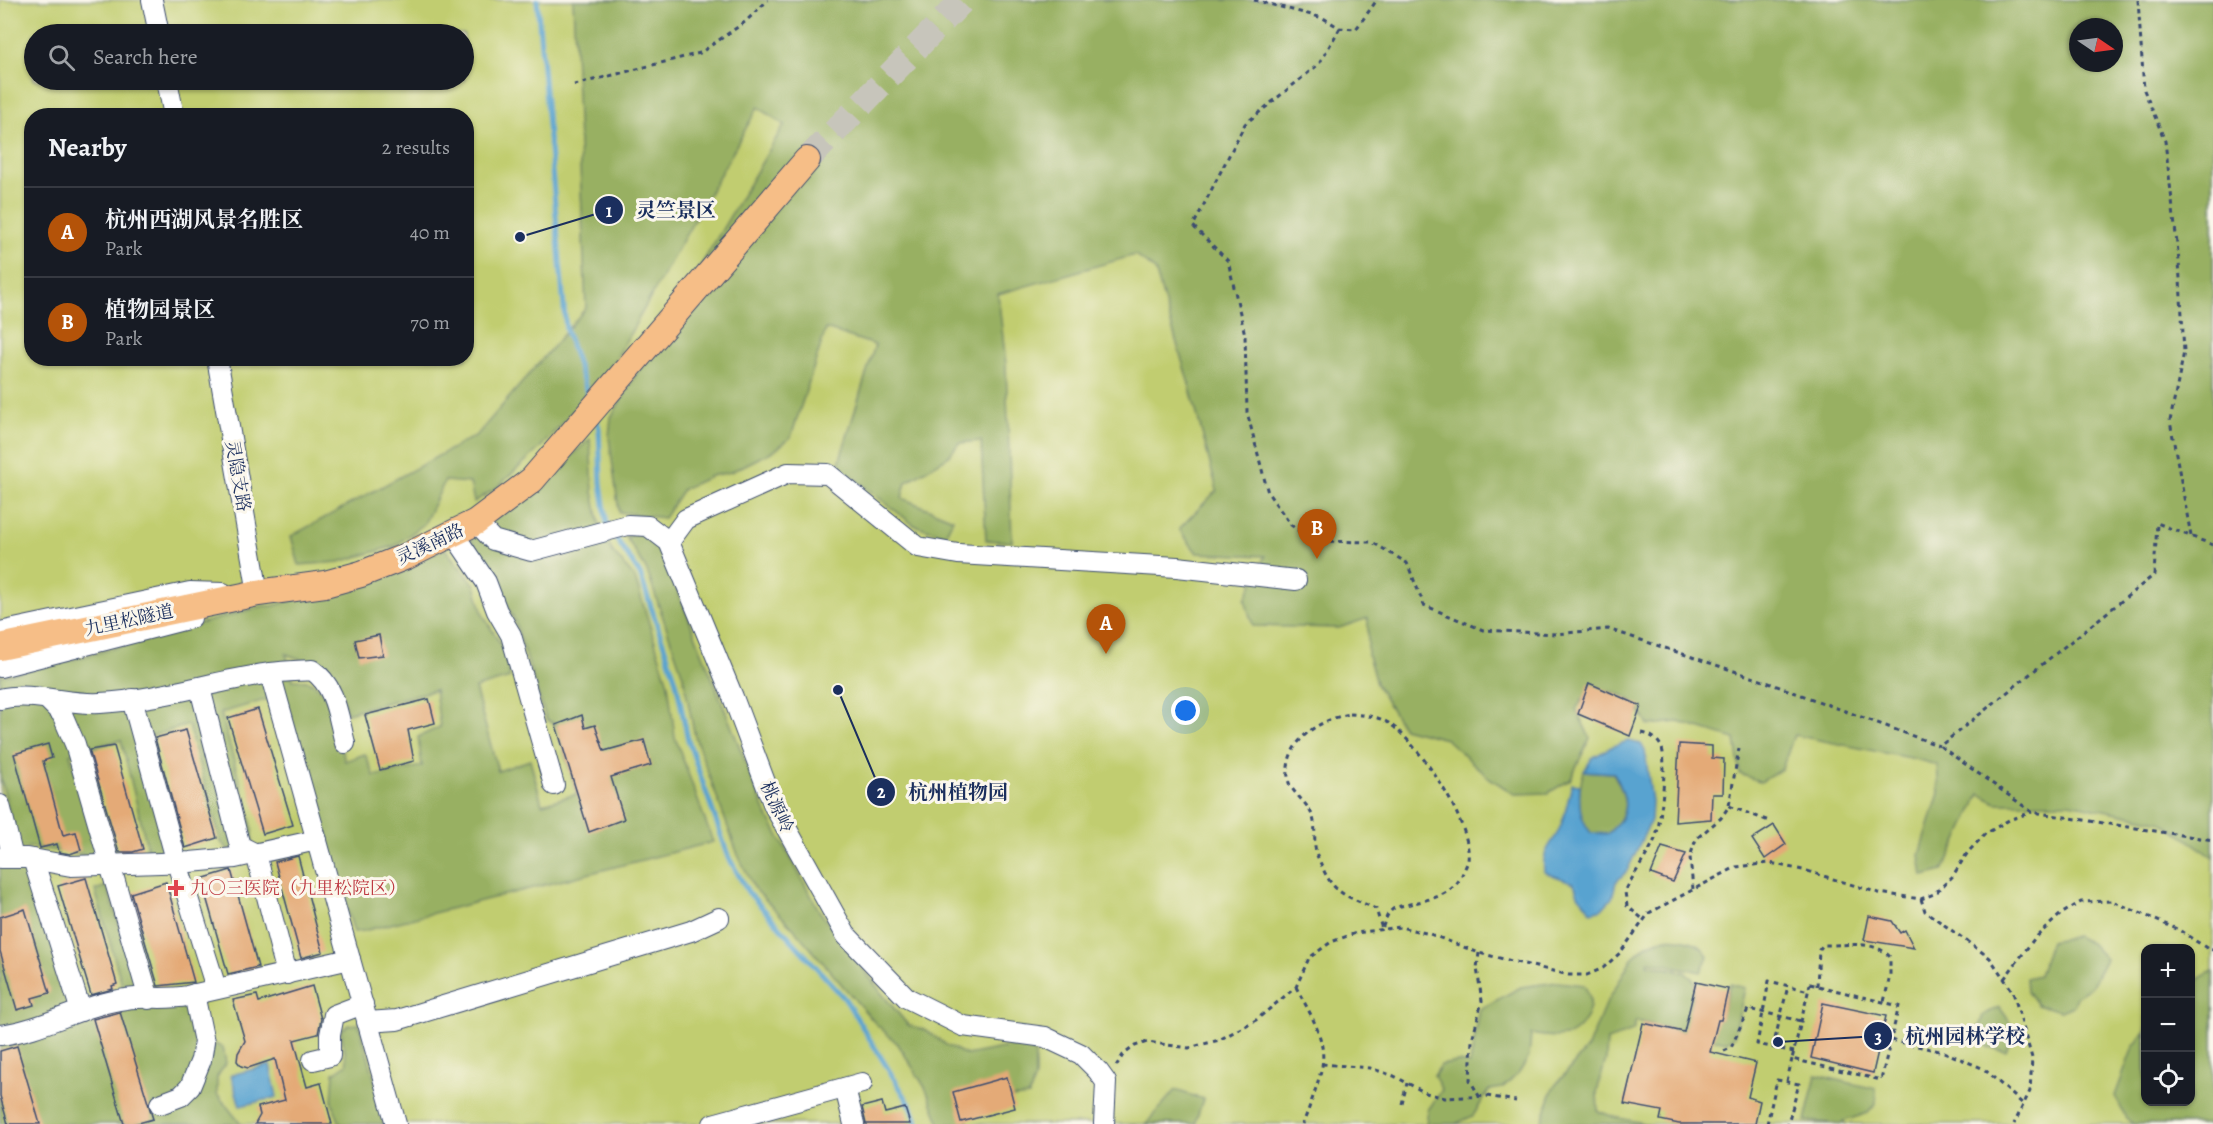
<!DOCTYPE html>
<meta charset="utf-8">
<style>
body{margin:0;font-family:Alegreya,"Noto Serif SC",serif;background:#20242c;color:#f1f3f6}
.controls{position:absolute;right:18px;bottom:18px;display:grid;overflow:hidden;border-radius:12px;box-shadow:0 2px 4px #0004}
.controls button{width:54px;height:54px;display:grid;place-items:center;padding:0;border:0;border-bottom:2px solid #363941;background:#171b24;color:#f1f3f6;font:30px sans-serif}
.compass{position:absolute;left:2069px;top:18px;width:54px;height:54px;border-radius:50%;background:#171b24;box-shadow:0 2px 4px #0004;rotate:103deg}
.you{position:absolute;left:1186px;top:711px;width:21px;height:21px;margin:-15px;border:4px solid #fff;border-radius:50%;background:#1a73e8;box-shadow:0 0 0 9px #1a73e833}
.badge{display:grid;place-items:center;width:39px;height:39px;border-radius:50%;background:#b45309;color:#fff;font-size:20px;font-weight:700}
.pin{position:absolute;translate:-50% -50px;filter:drop-shadow(0 2px 3px #0008)}
.pin::after{content:'';position:absolute;top:32px;width:21px;height:18px;background:inherit;clip-path:polygon(0 0,100% 0,50% 100%)}
.list{margin:0;padding:0;list-style:none}
h2{display:flex;justify-content:space-between;align-items:center;height:78px;margin:0;padding:0 24px;font-size:26px}
h2 small{font-size:20px;font-weight:400;color:#9ea1a6}
.list li{display:grid;grid-template-columns:39px 1fr auto;gap:18px;align-items:center;box-sizing:border-box;height:90px;padding:0 24px;border-top:2px solid #363941}
.list b{display:block;font-size:22px;white-space:nowrap}
.list p{margin:0;font-size:20px;white-space:nowrap;color:#9ea1a6}
.list em{font-size:20px;font-style:normal;color:#9ea1a6}
.icon{flex:none;width:33px;height:33px;fill:none;stroke:currentColor;stroke-width:2;stroke-linecap:round;stroke-linejoin:round}
.map{position:relative;flex:none;width:2213px;height:1124px;overflow:hidden}
.search{position:absolute;background:#171b24;box-shadow:0 2px 4px #0004;left:24px;top:24px;width:450px;height:66px;display:flex;align-items:center;gap:15px;box-sizing:border-box;padding:0 21px;border-radius:33px;color:#9ea1a6;font-size:22px}
.panel{position:absolute;background:#171b24;box-shadow:0 2px 4px #0004;left:24px;top:108px;width:450px;height:258px;border-radius:24px}
.map>svg:first-child{display:block}
.green{fill:#c1cd6f;stroke:#6e7e66;stroke-width:1.5;fill-rule:evenodd}
.forest{fill:#98b062;stroke:#5a7060;stroke-width:1.5;fill-rule:evenodd}
.water{fill:#59a3d0;stroke:#3a6997;stroke-width:1.5}
.lines{fill:none;stroke-linecap:round;stroke-linejoin:round}
.stream{stroke:#59a3d0;stroke-width:5}
.building{fill:#e4aa77}
.major-tunnel{stroke:#c7c5bb;stroke-width:26;stroke-dasharray:26 13;stroke-linecap:butt}
.minor-casing{stroke:#3b4b6f;stroke-width:22}
.major-casing{stroke:#3b4b6f;stroke-width:28}
.path{stroke:#3b4b6f;stroke-width:3;stroke-dasharray:4.5 4.5;stroke-linecap:butt}
.minor{stroke:#fff;stroke-width:20}
.major{stroke:#f6be87;stroke-width:26}
.health-dot{fill:#e0444e;stroke:#fbf7ec;stroke-width:2}
.labels{text-anchor:middle;dominant-baseline:central;stroke-width:6;stroke-linejoin:round;paint-order:stroke}
.street-label{font-size:18px;fill:#1b2f5e;stroke:#fbf7ec}
.health-label{font-size:18px;fill:#be3a42;stroke:#fbf7ec;text-anchor:start}
.leader{fill:none;stroke:#1b2f5e;stroke-width:2}
.callout-dot{fill:#1b2f5e;stroke:#fbf7ec;stroke-width:2}
.mark-label{font-size:18px;text-anchor:middle;font-weight:bold;fill:#fff}
.callout-label{font-size:20px;text-anchor:middle;font-weight:bold;fill:#1b2f5e;stroke:#fbf7ec;stroke-width:6;stroke-linejoin:round;paint-order:stroke}
</style>
<div class="map">
<svg width="2213" height="1124" viewBox="0 0 2213 1124">
<rect width="100%" height="100%" fill="#fbf7ec"/>
<filter id="ink" filterUnits="userSpaceOnUse"><feTurbulence type="fractalNoise" baseFrequency=".0167" numOctaves="2"/><feDisplacementMap in="SourceGraphic" scale="12" xChannelSelector="R" yChannelSelector="G"/><feConvolveMatrix kernelMatrix="1 2 1 2 8 2 1 2 1" color-interpolation-filters="sRGB"/></filter>
<filter id="wash" filterUnits="userSpaceOnUse"><feTurbulence type="fractalNoise" baseFrequency=".008" numOctaves="4" result="noise"/><feDisplacementMap in="SourceGraphic" scale="24" xChannelSelector="R" yChannelSelector="G"/><feGaussianBlur stdDeviation="1.35" result="paint"/><feColorMatrix in="noise" values="0 0 0 0 0 0 0 0 0 0 0 0 0 0 0 0 0 1.4 0 .05"/><feComposite in="paint" operator="in"/></filter>
<g filter="url(#wash)">
<rect width="100%" height="100%" fill="#f2ead2"/>
<path class="green" d="M 0,0 L 2213,0 L 2213,1124 L 0,1124 ZM 2078,27 L 2114,27 L 2114,63 L 2078,63 ZM 34,34 L 464,34 L 464,80 L 34,80 ZM 32,116 L 466,116 L 466,358 L 32,358 ZM 2146,948 L 2190,948 L 2190,1102 L 2146,1102 Z"/>
<g class="forest">
<path d="M 573,0 L 2213,0 L 2213,857 L 2162,822 L 2070,803 L 1996,803 L 1980,794 L 1943,871 L 1923,876 L 1920,855 L 1939,793 L 1937,765 L 1915,759 L 1794,735 L 1782,769 L 1761,782 L 1740,774 L 1735,739 L 1678,722 L 1648,725 C 1630,694 1625,692 1589,690 L 1576,709 L 1590,738 L 1570,780 L 1548,793 L 1514,794 L 1488,777 L 1446,739 L 1403,728 L 1376,684 L 1368,655 L 1368,618 L 1339,628 L 1253,626 L 1245,600 L 1265,556 L 1197,553 L 1179,529 L 1217,490 L 1189,384 L 1155,270 L 1135,255 L 998,294 L 1006,364 L 1012,542 L 986,540 L 981,441 L 959,443 L 948,457 L 906,482 L 902,498 L 953,519 L 945,535 L 914,525 L 838,466 L 875,345 L 826,329 L 791,437 L 775,450 L 731,472 L 711,476 L 683,489 L 664,518 L 619,512 L 609,437 L 611,417 L 784,125 L 758,107 L 609,371 L 539,449 L 495,489 L 474,502 L 470,483 L 445,481 L 424,524 L 395,546 L 339,562 L 299,565 L 291,536 L 477,435 L 586,308 ZM 2078,27 L 2114,27 L 2114,63 L 2078,63 Z"/>
<path d="M 590,439 L 593,492 L 599,522 L 612,551 L 635,578 L 668,684 L 675,737 L 713,842 L 363,931 L 354,932 L 286,706 L 268,699 L 221,713 L 253,830 L 253,846 L 229,850 L 221,842 L 188,725 L 138,740 L 168,853 L 149,855 L 121,740 L 70,754 L 100,855 L 93,856 L 31,847 L 18,849 L 0,775 L 0,676 L 68,661 L 263,606 L 273,606 L 396,570 L 444,548 L 475,585 L 483,615 L 506,653 L 510,678 L 475,688 L 498,771 L 530,760 L 542,804 L 577,794 L 556,725 L 546,719 L 514,619 L 470,537 L 543,482 ZM 286,654 L 327,669 L 337,680 L 347,713 L 435,690 L 440,727 L 418,737 L 422,766 L 374,776 L 365,754 L 345,761 C 339,741 332,693 312,683 C 307,680 299,680 293,680 Z"/>
<path d="M 641,534 L 649,538 L 663,554 L 765,811 L 820,912 L 883,995 L 908,1025 L 927,1031 L 948,1046 L 967,1055 L 1023,1044 L 1035,1054 L 1035,1078 L 1029,1096 L 964,1103 L 968,1124 L 940,1124 L 926,1089 L 898,1044 L 875,1023 L 794,929 L 754,888 L 738,855 L 695,737 L 683,676 L 647,571 L 626,537 Z"/>
<path d="M 1584,771 L 1613,773 C 1628,798 1631,814 1607,834 L 1591,833 C 1576,815 1577,793 1584,771 Z"/>
<path d="M 22,864 L 31,869 L 76,1007 L 188,1006 L 214,1044 L 223,1047 L 226,1063 L 217,1077 L 217,1094 L 241,1124 L 0,1124 L 0,866 Z"/>
<path d="M 107,886 L 139,988 L 124,992 L 95,890 Z"/>
<path d="M 2076,936 L 2091,943 L 2106,959 L 2091,987 L 2076,997 L 2075,1005 L 2061,1011 L 2037,1005 L 2027,991 L 2026,978 L 2039,975 L 2051,941 Z"/>
<path d="M 1666,938 C 1685,940 1698,939 1708,956 L 1701,972 L 1649,961 L 1648,964 L 1684,972 L 1696,982 L 1689,1014 L 1720,1020 L 1730,984 L 1745,988 L 1734,1037 L 1726,1042 L 1636,1021 L 1633,1031 L 1607,1040 L 1606,1059 L 1597,1092 L 1598,1111 L 1614,1117 L 1648,1124 L 1541,1124 L 1553,1088 L 1588,1047 L 1603,1010 L 1632,958 L 1648,944 Z"/>
<path d="M 2213,971 L 2213,1124 L 2133,1124 L 2126,1118 L 2115,1096 L 2133,1047 L 2145,1032 L 2146,1102 L 2190,1102 L 2191,987 L 2203,976 Z"/>
<path d="M 1557,982 L 1584,985 C 1586,989 1589,994 1590,999 C 1592,1013 1579,1033 1565,1036 C 1553,1038 1542,1036 1531,1034 L 1529,1057 L 1519,1073 L 1502,1088 L 1489,1090 L 1473,1116 L 1455,1124 L 1426,1124 L 1428,1110 L 1442,1090 L 1434,1076 L 1441,1065 L 1458,1062 L 1470,1064 L 1480,1009 L 1521,987 Z"/>
<path d="M 1999,1007 C 2013,1024 2016,1030 2006,1051 L 1989,1048 L 1976,1036 L 1983,1015 Z"/>
<path d="M 359,1024 L 387,1124 L 340,1124 L 332,1102 L 334,1073 L 347,1064 L 341,1031 L 348,1025 Z"/>
<path d="M 1816,1075 L 1876,1089 L 1876,1104 L 1868,1113 L 1844,1121 L 1843,1124 L 1805,1121 Z"/>
<path d="M 1175,1090 L 1203,1099 L 1195,1124 L 1146,1124 Z"/>
</g>
<g class="water">
<path d="M 1628,741 L 1641,744 L 1645,751 L 1652,802 L 1651,820 L 1627,871 L 1616,882 L 1612,898 L 1602,909 L 1592,912 L 1578,895 L 1574,883 L 1544,872 C 1542,851 1549,848 1558,832 C 1565,818 1568,799 1572,784 L 1580,785 C 1579,803 1579,818 1591,833 L 1607,834 C 1631,814 1628,798 1614,773 L 1584,771 L 1592,758 L 1613,746 Z"/>
<path d="M 270,1065 L 277,1097 L 240,1106 L 231,1075 Z"/>
</g>
<g class="lines">
<g class="stream">
<path d="M 537,0 L 566,330 L 590,401"/>
<path d="M 596,418 L 599,428 L 601,483 L 607,525 L 640,574 L 676,681 L 688,740 L 729,858 L 748,892 L 845,999 L 911,1106 L 918,1124"/>
</g>
</g>
<g id="blocks">
<g class="building">
<path d="M 379,635 L 383,655 L 359,658 L 355,640 Z"/>
<path d="M 1589,683 L 1641,706 L 1630,736 L 1578,714 Z"/>
<path d="M 429,699 L 435,723 L 408,730 L 414,761 L 380,770 L 365,715 Z"/>
<path d="M 258,709 L 293,825 L 263,834 L 228,718 Z"/>
<path d="M 582,715 L 585,728 L 595,725 L 604,751 L 644,740 L 651,765 L 611,777 L 624,819 L 589,832 L 556,725 Z"/>
<path d="M 186,730 L 217,838 L 185,848 L 155,738 Z"/>
<path d="M 48,744 L 52,758 L 43,761 L 63,835 L 76,832 L 81,850 L 70,854 L 59,852 L 57,844 L 40,848 L 14,754 Z"/>
<path d="M 1679,744 L 1712,746 L 1712,758 L 1724,759 L 1723,794 L 1712,794 L 1711,819 L 1675,822 Z"/>
<path d="M 114,746 L 143,849 L 133,852 L 119,852 L 89,750 Z"/>
<path d="M 1774,825 L 1786,844 L 1765,859 L 1752,839 Z"/>
<path d="M 1662,847 L 1686,854 L 1673,882 L 1651,874 Z"/>
<path d="M 298,856 L 323,952 L 301,958 L 275,862 Z"/>
<path d="M 231,870 L 258,967 L 228,974 L 201,879 Z"/>
<path d="M 86,878 L 117,984 L 112,986 L 113,989 L 91,995 L 58,886 Z"/>
<path d="M 166,882 L 194,982 L 158,986 L 131,893 Z"/>
<path d="M 25,909 L 50,993 L 32,998 L 34,1005 L 17,1010 L 0,951 L 0,917 Z"/>
<path d="M 1869,916 L 1892,921 L 1900,933 L 1905,930 L 1914,948 L 1864,940 Z"/>
<path d="M 1696,982 L 1728,989 L 1721,1020 L 1718,1020 L 1710,1052 L 1756,1063 L 1748,1097 L 1760,1101 L 1755,1124 L 1679,1124 L 1660,1120 L 1662,1111 L 1624,1104 L 1643,1023 L 1684,1032 Z"/>
<path d="M 312,986 L 321,1019 L 318,1034 L 294,1040 L 307,1087 L 321,1083 L 332,1124 L 255,1124 L 260,1115 L 258,1107 L 285,1100 L 275,1059 L 248,1068 L 241,1066 L 237,1061 L 238,1053 L 245,1041 L 233,1000 L 257,995 L 259,1002 Z"/>
<path d="M 1823,1003 L 1886,1016 L 1873,1073 L 1811,1058 Z"/>
<path d="M 120,1012 L 153,1119 L 135,1124 L 124,1124 L 93,1019 Z"/>
<path d="M 17,1046 L 40,1124 L 8,1124 L 0,1096 L 0,1051 Z"/>
<path d="M 1007,1077 L 1015,1108 L 961,1122 L 953,1092 Z"/>
<path d="M 882,1102 L 885,1113 L 905,1108 L 910,1124 L 866,1124 L 862,1107 Z"/>
</g>
</g>
</g>
<g filter="url(#ink)">
<use href="#blocks" fill-opacity="0" stroke="#3b4b6f" stroke-width="1.5"/>
<g class="lines">
<path class="major-tunnel" d="M 807,160 L 963,0"/>
<defs>
<g id="minor">
<path d="M 152,0 L 159,34"/>
<path d="M 167,80 L 174,116"/>
<path d="M 217,358 L 258,593"/>
<path d="M 476,522 L 493,540 L 531,551 L 628,525 L 648,526 L 669,542 L 733,697 L 774,806 L 846,935 L 907,998 L 963,1026 L 1045,1037 L 1081,1054 L 1098,1071 L 1106,1082 L 1104,1124"/>
<path d="M 453,533 L 486,582 L 497,611 L 511,635 L 554,785"/>
<path d="M 669,542 L 686,519 L 788,473 L 828,474 L 918,547 L 958,554 L 1177,567 L 1296,580"/>
<path d="M 0,632 L 190,592 L 223,593"/>
<path d="M 0,667 L 191,618"/>
<path d="M 270,673 L 396,1124"/>
<path d="M 200,688 L 236,831 L 240,846 L 256,854 L 287,974"/>
<path d="M 0,699 C 32,691 68,705 100,703 C 159,700 214,681 271,673 C 285,671 299,671 312,670 C 336,686 338,717 345,743"/>
<path d="M 132,699 L 177,863 L 216,988"/>
<path d="M 48,700 L 62,714 L 75,744 L 149,999"/>
<path d="M 0,805 L 13,858"/>
<path d="M 0,858 L 27,858 L 71,866 L 190,862 L 235,858 L 317,840"/>
<path d="M 33,859 L 81,1011"/>
<path d="M 367,1022 L 397,1020 L 691,931 L 719,918"/>
<path d="M 0,1035 C 44,1030 83,1004 126,999 C 147,996 167,1000 187,996 L 350,959"/>
<path d="M 313,1060 L 330,1056 L 330,1035 L 334,1015 L 363,1004"/>
<path d="M 845,1088 L 854,1124"/>
<path d="M 160,1104 L 181,1096 L 190,1087 L 201,1060 L 204,1042 L 194,994"/>
<path d="M 713,1124 L 862,1083"/>
</g>
<path id="major" d="M 0,647 L 258,593 L 325,584 L 361,574 L 407,556 L 476,522 L 532,480 L 807,160"/>
</defs>
<use href="#minor" class="minor-casing"/>
<use href="#major" class="major-casing"/>
<g class="path">
<path d="M 1254,0 L 1323,18 L 1340,28 L 1356,29 L 1377,0"/>
<path d="M 2138,0 L 2144,90 L 2165,141 L 2179,261 L 2184,352 L 2170,421 L 2191,536"/>
<path d="M 1340,28 L 1319,64 L 1245,124 L 1193,226 L 1228,261 L 1245,335 L 1247,412 L 1268,493 L 1291,525 L 1312,541 L 1372,542 L 1407,563 L 1424,605 L 1483,630 L 1556,634 L 1608,629 L 1758,679 L 1940,746"/>
<path d="M 574,85 L 700,53 L 745,22 L 768,0"/>
<path d="M 2213,545 L 2157,523 L 2154,575 L 1940,746 L 2032,812 L 2213,840"/>
<path d="M 1350,714 C 1364,715 1379,716 1390,724 C 1419,744 1473,823 1468,860 C 1467,865 1463,872 1461,877 C 1451,896 1430,899 1410,904 C 1403,906 1394,906 1390,912 C 1386,916 1384,924 1382,929 L 1376,909 C 1350,896 1336,897 1323,869 C 1321,863 1317,857 1316,852 C 1313,840 1317,826 1312,815 C 1308,804 1296,796 1290,785 C 1287,780 1288,773 1288,767 C 1291,737 1322,719 1350,714 Z"/>
<path d="M 1642,733 C 1651,735 1656,738 1661,746 C 1668,758 1661,825 1655,839 C 1647,857 1633,874 1625,892 L 1627,906 L 1644,920"/>
<path d="M 1729,806 L 1769,821"/>
<path d="M 1693,889 L 1690,857 L 1696,839 L 1721,818 L 1729,806 L 1739,748"/>
<path d="M 1921,899 L 1925,911 L 1990,958 L 2013,992 L 2032,1058 L 2030,1091 L 2014,1124"/>
<path d="M 1479,953 L 1477,968 L 1482,1001 L 1472,1040 L 1470,1080 L 1479,1096"/>
<path d="M 2004,979 L 2034,939 L 2061,914 L 2081,902 L 2112,901 L 2179,930 L 2208,949 L 2213,950"/>
<path d="M 1810,984 L 1899,1006 L 1881,1080 L 1792,1059 Z"/>
<path d="M 1817,986 L 1819,950 L 1823,945 C 1845,946 1874,939 1890,957 L 1890,975 L 1884,1002"/>
<path d="M 1296,987 C 1308,1010 1327,1038 1322,1066 C 1318,1085 1310,1105 1303,1124"/>
<path d="M 1891,1040 L 1944,1052 L 1984,1069 L 2024,1105"/>
<path d="M 1773,1047 L 1788,986"/>
<path d="M 1724,1051 L 1731,1048 L 1748,1009 L 1801,1021"/>
<path d="M 1794,1052 L 1757,1044 L 1769,981 L 1809,991"/>
<path d="M 1322,1064 L 1370,1068 L 1394,1076 L 1426,1093 L 1445,1098 L 1487,1096 L 1516,1101"/>
<path d="M 1116,1066 L 1123,1055 L 1135,1046 L 1147,1042 L 1189,1048 L 1219,1040 L 1256,1020 L 1296,987 L 1309,958 L 1331,942 L 1356,933 L 1400,927 L 1430,934 L 1479,953 L 1569,975 L 1587,975 L 1603,968 L 1620,953 L 1649,913 L 1736,867 L 1770,863 L 1807,871 L 1879,893 L 1921,899 L 1934,894 L 1952,877 L 1968,852 L 1985,834 L 2009,820 L 2032,812"/>
<path d="M 1787,1081 L 1792,1059"/>
<path d="M 1402,1104 L 1407,1083"/>
<path d="M 1767,1124 L 1777,1080 L 1799,1084 L 1788,1124"/>
</g>
<use href="#minor" class="minor"/>
<use href="#major" class="major"/>
</g>
</g>
<path class="health-dot" d="M173 879h6v6h6v6h-6v6h-6v-6h-6v-6h6z"/>
<g class="labels">
<g class="street-label">
<text transform="translate(238 476) rotate(80)">灵隐支路</text>
<text transform="translate(430 544) rotate(-25)">灵溪南路</text>
<text transform="translate(129 620) rotate(-12)">九里松隧道</text>
<text transform="translate(777 807) rotate(65)">桃源岭</text>
</g>
<g class="health-label">
<text x="190" y="888">九〇三医院（九里松院区）</text>
</g>
</g>
<path class="leader" d="M520 237L609 210M838 690L881 792M1778 1042L1878 1036"/>
<g class="callout-dot">
<circle cx="520" cy="237" r="6"/>
<circle cx="838" cy="690" r="6"/>
<circle cx="1778" cy="1042" r="6"/>
<circle cx="609" cy="210" r="15"/>
<circle cx="881" cy="792" r="15"/>
<circle cx="1878" cy="1036" r="15"/>
</g>
<g class="mark-label">
<text x="609" y="217">1</text>
<text x="881" y="798">2</text>
<text x="1878" y="1043">3</text>
</g>
<g class="callout-label">
<text x="676" y="217">灵竺景区</text>
<text x="958" y="799">杭州植物园</text>
<text x="1965" y="1043">杭州园林学校</text>
</g>
</svg>
<div class="controls">
<button>+</button>
<button>−</button>
<button><svg class="icon" aria-label="locate" viewBox="0 0 24 24"><circle cx="12" cy="12" r="6"/><path d="M12 2v4M12 18v4M2 12h4M18 12h4"/></svg></button>
</div>
<svg class="compass" viewBox="-18 -18 36 36"><path d="M0-13l5 13h-10z" fill="#e53935"/><path d="M0 13l5-13h-10z" fill="#9ea1a6"/></svg>
<div class="you"></div>
<div class="pin badge" style="left:1106px;top:654px">A</div>
<div class="pin badge" style="left:1317px;top:559px">B</div>
<div class="search"><svg class="icon" aria-label="search" viewBox="0 0 24 24"><circle cx="10" cy="10" r="6"/><path d="M15 15l6 6"/></svg>Search here</div>
<section class="panel">
<h2>Nearby<small>2 results</small></h2>
<ul class="list">
<li><span class="badge">A</span><div><b>杭州西湖风景名胜区</b><p>Park</p></div><em>40 m</em></li>
<li><span class="badge">B</span><div><b>植物园景区</b><p>Park</p></div><em>70 m</em></li>
</ul>
</section>
</div>
